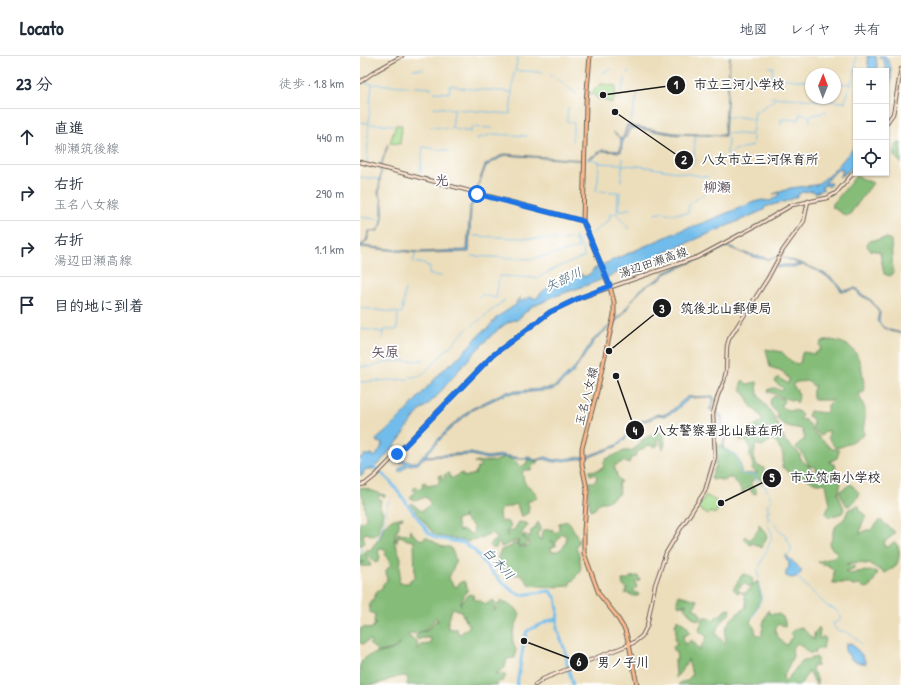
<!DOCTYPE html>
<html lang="ja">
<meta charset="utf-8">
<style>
body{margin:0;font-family:"Patrick Hand","Klee One",sans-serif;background:#f6f6f7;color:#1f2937}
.controls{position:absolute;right:12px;top:12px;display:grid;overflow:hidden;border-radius:0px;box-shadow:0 1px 3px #0004}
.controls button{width:36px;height:36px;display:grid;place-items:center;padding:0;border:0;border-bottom:1px solid #e0e1e3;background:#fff;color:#1f2937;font:20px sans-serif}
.compass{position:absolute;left:445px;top:12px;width:36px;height:36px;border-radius:50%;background:#fff;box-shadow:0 1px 3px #0004;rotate:1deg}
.stop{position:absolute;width:12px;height:12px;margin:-9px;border:3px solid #1a73e8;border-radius:50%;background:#fff}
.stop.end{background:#1a73e8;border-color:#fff;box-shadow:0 1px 4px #0008}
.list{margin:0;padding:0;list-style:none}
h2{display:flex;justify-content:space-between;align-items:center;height:52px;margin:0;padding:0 16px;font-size:17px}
h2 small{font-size:13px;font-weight:400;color:#747a83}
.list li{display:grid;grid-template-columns:26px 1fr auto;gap:12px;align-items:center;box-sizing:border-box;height:56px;padding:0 16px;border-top:1px solid #e0e1e3}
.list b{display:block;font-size:15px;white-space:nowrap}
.list p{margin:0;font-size:13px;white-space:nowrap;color:#747a83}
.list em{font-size:13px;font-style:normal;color:#747a83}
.icon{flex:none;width:22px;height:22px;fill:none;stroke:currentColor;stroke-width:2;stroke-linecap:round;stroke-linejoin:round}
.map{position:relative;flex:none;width:541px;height:629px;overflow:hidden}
header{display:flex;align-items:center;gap:24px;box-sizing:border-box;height:56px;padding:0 20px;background:#fff;border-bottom:1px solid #e0e1e3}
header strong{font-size:19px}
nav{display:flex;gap:22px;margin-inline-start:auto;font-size:14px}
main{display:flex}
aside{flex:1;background:#fff}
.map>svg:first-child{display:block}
.green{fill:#a6dc8d;stroke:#617c54}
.forest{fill:#84bc78;stroke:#506c4a;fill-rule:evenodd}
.water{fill:#71bcea;stroke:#466c83}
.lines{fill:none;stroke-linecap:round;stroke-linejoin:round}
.stream{stroke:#71bcea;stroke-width:1}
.river{stroke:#71bcea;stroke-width:3}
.secondary-casing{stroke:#656054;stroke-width:4.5}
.primary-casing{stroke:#656054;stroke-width:5}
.secondary{stroke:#fee3d2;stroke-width:2.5}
.primary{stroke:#fcba8e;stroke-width:3}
.route{stroke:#1a73e8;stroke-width:5}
.labels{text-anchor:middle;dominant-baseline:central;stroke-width:3.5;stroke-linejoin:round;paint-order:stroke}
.street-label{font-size:12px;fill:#1c1c1c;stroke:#fff}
.water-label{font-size:13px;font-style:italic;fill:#3e5c6e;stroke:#fff}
.quarter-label{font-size:14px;font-weight:bold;fill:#5a4d58;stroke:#fff}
.leader{fill:none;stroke:#1c1c1c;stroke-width:1.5}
.callout-dot{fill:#1c1c1c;stroke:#fff;stroke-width:1.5}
.mark-label{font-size:12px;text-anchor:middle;font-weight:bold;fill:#fff}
.callout-label{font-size:13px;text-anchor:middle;font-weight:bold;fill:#1c1c1c;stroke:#fff;stroke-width:3.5;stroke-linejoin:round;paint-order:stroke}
</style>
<header>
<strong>Locato</strong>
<nav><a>地図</a><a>レイヤ</a><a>共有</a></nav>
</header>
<main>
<aside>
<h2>23 分<small>徒歩 · 1.8 km</small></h2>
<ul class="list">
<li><svg class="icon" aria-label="ahead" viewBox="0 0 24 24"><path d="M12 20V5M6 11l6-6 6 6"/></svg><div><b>直進</b><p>柳瀬筑後線</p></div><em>440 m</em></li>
<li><svg class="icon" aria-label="right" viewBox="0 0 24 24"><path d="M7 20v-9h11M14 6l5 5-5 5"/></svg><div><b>右折</b><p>玉名八女線</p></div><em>290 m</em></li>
<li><svg class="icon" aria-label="right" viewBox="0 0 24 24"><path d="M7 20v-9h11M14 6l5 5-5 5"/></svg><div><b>右折</b><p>湯辺田瀬高線</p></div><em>1.1 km</em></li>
<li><svg class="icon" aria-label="arrive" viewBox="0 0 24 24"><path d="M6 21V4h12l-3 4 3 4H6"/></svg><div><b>目的地に到着</b></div></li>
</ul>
</aside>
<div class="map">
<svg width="541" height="629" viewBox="0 0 541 629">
<rect width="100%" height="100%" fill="#fff"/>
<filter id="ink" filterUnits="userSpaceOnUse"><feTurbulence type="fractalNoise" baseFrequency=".025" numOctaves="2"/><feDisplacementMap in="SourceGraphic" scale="8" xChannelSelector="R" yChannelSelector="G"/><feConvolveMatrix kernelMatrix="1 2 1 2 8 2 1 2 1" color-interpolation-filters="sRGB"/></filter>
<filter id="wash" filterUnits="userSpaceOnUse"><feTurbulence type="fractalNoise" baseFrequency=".012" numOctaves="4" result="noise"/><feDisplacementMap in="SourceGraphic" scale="16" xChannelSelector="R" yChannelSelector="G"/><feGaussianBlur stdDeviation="0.9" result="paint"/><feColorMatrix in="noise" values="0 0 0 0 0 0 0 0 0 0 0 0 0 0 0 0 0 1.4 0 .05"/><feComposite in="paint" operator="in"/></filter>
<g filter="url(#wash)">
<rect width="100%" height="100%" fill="#ecdebb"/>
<g class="green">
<path d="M 241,28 L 256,30 L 255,39 L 256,39 L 252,47 L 237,42 L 235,39 L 230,38 Z"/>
<path d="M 36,69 L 42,69 L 40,88 L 30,87 Z"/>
<path d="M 345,440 L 347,440 L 364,449 L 362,453 L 359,451 L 355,458 L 350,456 L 348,459 L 338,452 Z"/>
</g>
<g class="forest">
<path d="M 541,87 L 541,107 C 535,100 531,101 535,91 L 534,89 Z"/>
<path d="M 496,120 L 511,126 L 513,127 L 490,158 L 486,160 L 472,151 L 472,149 Z"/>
<path d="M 527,182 L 531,184 L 533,218 L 530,220 L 524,218 L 520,196 L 510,194 L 507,190 L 508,185 Z"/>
<path d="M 470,284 C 491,287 497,294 502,314 C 503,322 505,329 503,337 L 500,336 C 498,343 504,347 505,354 C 507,362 502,370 504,379 C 499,381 481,394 475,391 C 473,390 473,388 471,386 C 467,382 468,380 470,375 L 466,375 L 461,380 L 453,374 L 453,363 L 448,360 L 450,355 L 465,357 L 467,355 L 468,349 L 473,344 L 454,344 C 452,339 452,335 455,330 L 453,330 L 449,325 L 437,326 L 432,329 C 438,335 441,339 437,347 L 434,344 C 426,345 417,337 408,336 L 409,333 L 415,332 L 422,335 L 424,333 L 415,326 L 417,322 L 419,322 L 428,328 L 429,323 L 422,315 L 410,311 L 406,293 L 422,296 L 431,305 L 437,308 L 440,307 L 442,297 L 444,296 L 454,298 L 461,293 L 460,290 L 461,286 Z"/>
<path d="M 383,324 L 387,328 L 397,326 L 398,339 L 413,359 L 425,385 L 440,398 L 440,402 L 442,405 L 448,409 L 453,416 L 459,420 L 461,418 L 461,415 L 456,415 L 455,411 L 450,410 C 445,404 444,396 436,392 L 437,389 L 445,383 L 442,373 C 431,371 423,371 416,361 L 419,360 L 410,349 L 411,343 L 414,340 L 423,343 L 424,346 L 421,349 C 428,359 434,349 442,359 L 440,363 L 445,364 L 450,369 L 452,375 L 472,393 L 478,393 L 479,395 L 477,402 L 469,406 L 475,409 L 476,412 L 474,413 L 476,421 L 481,427 L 478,438 L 484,453 L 482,457 L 470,461 L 467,460 L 466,457 L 470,448 L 466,428 L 465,427 C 456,430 450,424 443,420 C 433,427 431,415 422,411 C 425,397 422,395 413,383 L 402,390 L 395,388 L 395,396 L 394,396 C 394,400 395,408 398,410 C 400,411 402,411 404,412 L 404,420 L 406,423 L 404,427 L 398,422 L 395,422 L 390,428 L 396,433 L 396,438 L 392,437 L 391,434 L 387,432 L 383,437 L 382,436 C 382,433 374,424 372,422 L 368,422 L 364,425 L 358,423 L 353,424 L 351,423 L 354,413 L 356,411 L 355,406 L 358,404 L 356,400 L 357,390 L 363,389 L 363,392 C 378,400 381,401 381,418 L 398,417 L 392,413 L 393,409 L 390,401 L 390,389 L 384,384 L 381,385 L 379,382 L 380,380 L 389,380 L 390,373 L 403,364 C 399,356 392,353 389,347 C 386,341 386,337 381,334 L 381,327 Z"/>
<path d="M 297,376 L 301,377 L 304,379 L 305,389 L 303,393 L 301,388 L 301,384 L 298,382 L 298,389 L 295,391 L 288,389 L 276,397 L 275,401 L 271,402 L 269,407 L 266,407 L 264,405 L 254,410 L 258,422 L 261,425 L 261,426 L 258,427 L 260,437 L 246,446 L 240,446 L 234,454 L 230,454 C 230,447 226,438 230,431 L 228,426 L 235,426 L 237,421 L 235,418 L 230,419 L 229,415 L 240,414 L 240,412 L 243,413 L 244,406 L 246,403 L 264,395 L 271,395 L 278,390 L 282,384 Z"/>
<path d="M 145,401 L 154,404 L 160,411 L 166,408 L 168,403 L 177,405 L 177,407 L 172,410 L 171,414 L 164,414 L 162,417 L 165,428 L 171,432 L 177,439 L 177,442 L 167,446 L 169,450 L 168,457 L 161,461 L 157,448 L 143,452 L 139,456 L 140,467 L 143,465 L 148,466 L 151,470 L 150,473 L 146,476 L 147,480 L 149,479 L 147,479 L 147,476 L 154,474 L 159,466 L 166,467 L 168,469 L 161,478 L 167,486 L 167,489 L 165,490 L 158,489 L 156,487 L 159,485 L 156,485 L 141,491 L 140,487 L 138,487 L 136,492 L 132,492 L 130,490 L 131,487 L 137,483 L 137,482 L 132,477 L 124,480 L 122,483 L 119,482 L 116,484 L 112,483 L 109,486 L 78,480 L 73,477 L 51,449 L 52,447 L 61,455 L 71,448 L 66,441 L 55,445 L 50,441 L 55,436 L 53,434 L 54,432 L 57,431 L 60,433 L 63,431 L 63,430 L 62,427 L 65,426 L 67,430 L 79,428 L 79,420 L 81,419 L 83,424 L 85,422 L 84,419 L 89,417 L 91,423 L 102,417 L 104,421 L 115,418 L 117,412 L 121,410 L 118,407 L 114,407 L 115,406 L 133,405 L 134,406 ZM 103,459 L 105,460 L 103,462 L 114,471 L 113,479 L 103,474 L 99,475 L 96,464 L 103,462 Z"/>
<path d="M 491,428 L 499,437 L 499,440 L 490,449 L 487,450 L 481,440 L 480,435 Z"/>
<path d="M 0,431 L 25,439 L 25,441 L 20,439 L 18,442 L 21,444 L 20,451 L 23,456 L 19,475 L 14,480 L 6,477 L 3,479 L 5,487 L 0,490 L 0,466 L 3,466 L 6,463 L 3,441 L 0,437 Z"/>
<path d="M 495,450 L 499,450 L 501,456 L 506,460 L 502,468 L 500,478 L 506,474 L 511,474 L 520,464 L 534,475 L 535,478 L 524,486 L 524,490 L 528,491 L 534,486 C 541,489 541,505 534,512 C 531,514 528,515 525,517 L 513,510 L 510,507 L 505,508 L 499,506 L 486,508 L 495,511 L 491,514 L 485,515 L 486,517 L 492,518 C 498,514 508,516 515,515 L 518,517 L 510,531 L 504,532 L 501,529 L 493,530 L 488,527 L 473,527 L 474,514 L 466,508 L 463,509 L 458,506 L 476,500 L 477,496 L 471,492 L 469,488 L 473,482 L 473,475 L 476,470 L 485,462 L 488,454 L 491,451 L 494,455 L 494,451 Z"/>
<path d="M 43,461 L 43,462 L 39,464 L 39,471 L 36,476 L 34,485 L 41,502 L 39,527 L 49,527 L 50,524 L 55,521 L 54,485 L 47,484 L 41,480 L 38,482 L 37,486 L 35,485 L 38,477 L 45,479 L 49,478 L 50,474 L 55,480 L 61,484 L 66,481 L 83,491 L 90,491 C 100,508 94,507 89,522 L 93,529 L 97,531 L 99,527 L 104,525 L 108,533 L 100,547 L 101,550 L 100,547 L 110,538 L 113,539 L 114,543 L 116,544 L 120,544 L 123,547 L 127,548 L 132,544 L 135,546 L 134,555 L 135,556 C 136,552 137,546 142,545 L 144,547 C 152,548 156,551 160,559 C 156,570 148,582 156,593 L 155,602 L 147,603 L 145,612 L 135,618 L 144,618 L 146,620 L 142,625 L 137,626 L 138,629 L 47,629 L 48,623 L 46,620 C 35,620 27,625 17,628 C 12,629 5,629 0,629 C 0,624 0,615 0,609 C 6,592 33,601 40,587 L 33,593 L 15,597 L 17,594 L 9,588 L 11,586 L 10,584 L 3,588 L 0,587 L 0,573 L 4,571 L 11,573 L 15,568 L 16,568 L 14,567 L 15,558 L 9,556 L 10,547 L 14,542 L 17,535 L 22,532 L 23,528 L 27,524 L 26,514 L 31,509 L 25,498 L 27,496 L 21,491 L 18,496 L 20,501 L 18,506 L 15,506 L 8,499 L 6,499 L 11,510 L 0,510 L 0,507 L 5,506 L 0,506 L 0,500 C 3,498 5,492 12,494 L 12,491 L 20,482 L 24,470 L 30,464 ZM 93,552 L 101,555 L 105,565 L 104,559 L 106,565 L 110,570 L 100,578 L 97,577 L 98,575 L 97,573 L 91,573 L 87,570 L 92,553 ZM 75,562 L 77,562 L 78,566 L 76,564 L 75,565 L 67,575 L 60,576 L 56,579 L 56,582 L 59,584 L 60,582 L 71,582 L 71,588 L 61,589 L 58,595 L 57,585 L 49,581 L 48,579 L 66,574 Z"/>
<path d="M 208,465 C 211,468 218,482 219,485 L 216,491 C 219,497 222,510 220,517 L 217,518 L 214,524 L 210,526 L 210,530 L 191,531 L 169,529 L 165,523 L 160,519 L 150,518 L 140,511 L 137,506 L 137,503 L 141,494 L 152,490 L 154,487 C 159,492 163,492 170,490 L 168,485 L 163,480 L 164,478 L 170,481 L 171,475 L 174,473 L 178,466 L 181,472 L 177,478 L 179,483 L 181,484 L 182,475 L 188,473 L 193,474 L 194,476 L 196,477 L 199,474 L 199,467 ZM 201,478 L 204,478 L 206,481 C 207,489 202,494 194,496 L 191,495 L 191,492 L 197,489 L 194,488 L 191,484 L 194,487 L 196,487 Z"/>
<path d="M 399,468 L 407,480 L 402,492 L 393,487 L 391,489 L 383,483 L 385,480 L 390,484 L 399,473 Z"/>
<path d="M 386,518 L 392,522 L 393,528 L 391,530 L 388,530 L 384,527 L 378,533 L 379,536 L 386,537 L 389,533 L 397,525 L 401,540 L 401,543 L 390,566 L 395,573 L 396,578 L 401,581 L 402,580 L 402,574 L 403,574 L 403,568 L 408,554 L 410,558 C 420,557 426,559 425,571 L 419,568 L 416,571 L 415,575 C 417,580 422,587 427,589 L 430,583 L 434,581 L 430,577 L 434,574 L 440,571 C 445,573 449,580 454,584 L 454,578 L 459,571 L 460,574 L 459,583 L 462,582 L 463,580 L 465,582 L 463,593 L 456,593 L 455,597 L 449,597 L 438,587 L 435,589 L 432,593 L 433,600 L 423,622 L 424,626 L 425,626 L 440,607 L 445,604 L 456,601 L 457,602 L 457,611 L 454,609 L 452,614 C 455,619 459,623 457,629 L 455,629 L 456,624 L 454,626 L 450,616 L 449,615 L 440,629 L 318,629 L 321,626 L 327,625 L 332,619 L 328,603 C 326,610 320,616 316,622 L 315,604 L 317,604 L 316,595 L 313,595 L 313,591 L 318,588 L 315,585 L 316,572 L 315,568 L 317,567 L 317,563 L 327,570 L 330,577 L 323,580 L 325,589 L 331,584 L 334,586 L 340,595 L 342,589 L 347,580 L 341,577 L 339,573 L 344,561 L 349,561 L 354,564 L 357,560 L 362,558 L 365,554 L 371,553 L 370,558 L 365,561 L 356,575 L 357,579 L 365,588 C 366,585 365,582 365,579 C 365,564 377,559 386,551 L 385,540 L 381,536 L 377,537 L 373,533 L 382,519 Z"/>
<path d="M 278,520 L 280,523 L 279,525 L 275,526 L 277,531 L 273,535 L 279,538 L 278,540 L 274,540 L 267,537 L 265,538 L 267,532 L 263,530 L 262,524 L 267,524 L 270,521 Z"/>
<path d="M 319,539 L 337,544 L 336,548 L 333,552 L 337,554 L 342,560 L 340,564 C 330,564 330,555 322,550 L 326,550 L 326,548 L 319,550 L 317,546 Z"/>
</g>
<g class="water">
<path d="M 370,0 L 365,80 L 314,78 L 274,71 L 319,79 L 273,72 L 269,74 L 266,82 L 269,73 L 273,71 L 268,70 C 265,78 262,87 261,96 L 242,95 L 235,100 L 228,103 L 228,102 L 235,99 L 242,94 L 260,95 L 261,83 L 253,76 L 262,83 L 264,79 L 267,69 L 314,77 L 364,79 Z"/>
<path d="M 507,0 L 516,0 L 517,9 L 517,15 L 509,15 Z"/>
<path d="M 519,0 L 525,0 C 537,13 529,34 526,50 C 526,38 529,8 521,1 L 520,3 Z"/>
<path d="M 28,88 L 21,111 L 19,138 C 25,147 25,166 18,175 L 10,175 L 7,185 L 2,190 L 58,196 L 107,194 L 110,150 L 114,143 L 118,128 L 125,109 L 144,98 L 223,104 L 213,104 L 145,99 L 126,110 L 119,128 L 115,144 L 111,151 L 109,196 L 58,197 L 0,191 L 0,190 L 6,185 L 9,175 L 18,174 L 22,168 L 22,143 L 18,138 L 21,117 L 20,111 Z"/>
<path d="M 496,89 L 496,106 L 490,114 L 479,121 L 484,114 L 479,113 L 475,116 L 465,127 L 471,127 L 469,131 L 466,129 L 461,131 L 464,133 L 455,137 L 453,135 L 442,136 L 436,141 L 427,145 L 405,151 L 404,154 L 267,213 L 233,227 L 190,242 L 183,246 L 171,251 L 157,264 C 140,261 87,329 74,343 C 70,347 64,351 60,355 C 55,360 50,368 45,374 L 44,378 L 19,408 L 16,409 L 14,413 L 6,413 L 3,417 L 4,418 L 0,420 L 0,401 L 2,402 L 4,399 L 10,399 L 11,397 L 13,401 L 15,401 L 21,392 L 22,387 L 17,386 L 16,384 C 43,362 64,333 89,308 L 92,308 L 123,275 L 127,273 L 137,261 L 157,248 L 156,246 L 161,240 L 159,244 L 161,247 L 162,245 L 172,240 L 174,243 L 178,241 C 183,230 209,223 222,218 L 223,221 L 228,219 L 233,215 L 232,214 L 244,208 L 324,173 L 335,170 L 394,146 L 402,144 L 410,145 L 419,139 L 418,137 L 413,138 L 423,135 L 430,132 L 456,129 L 471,118 Z"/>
<path d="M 365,190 L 374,192 L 380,196 L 411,203 L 416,201 C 403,208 380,195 367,191 L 305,218 L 300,224 L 288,229 L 282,234 L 274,242 L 262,260 L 235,284 L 213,317 L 193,334 L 146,338 L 112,354 L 87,376 L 65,400 L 111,397 L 127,401 L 143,399 L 161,402 L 169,401 L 175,404 L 186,401 L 194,404 L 228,400 L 257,389 L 269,377 L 277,366 L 290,362 L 297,358 L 303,359 L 311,355 L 327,341 L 353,340 L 355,343 L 351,353 L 362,360 L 362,369 L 374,373 L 373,377 L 365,384 L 362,394 L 364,383 L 372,377 L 373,374 L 362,370 L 361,360 L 349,353 C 351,350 355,345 352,341 L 330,342 L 315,355 L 305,360 L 298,359 L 291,363 L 280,366 L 270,378 L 258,390 L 227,402 L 194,406 L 184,403 L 174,405 L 169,403 L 158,403 L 144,401 L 126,403 L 112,399 L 66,401 L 62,403 L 58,408 L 48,409 L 40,416 L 38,414 L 46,407 L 44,406 L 40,407 L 39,406 L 44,404 L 49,406 L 57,406 L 86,375 L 111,353 L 145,336 L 193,332 L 215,312 L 232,285 L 260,260 L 281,233 L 300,222 L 304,217 L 315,212 L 332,206 Z"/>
<path d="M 422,201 C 440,207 473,216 482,234 L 487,234 L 494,232 L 498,233 L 501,239 C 510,240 515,249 520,257 C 520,258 519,263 519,264 C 520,272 534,276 541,276 L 541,277 C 532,277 522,272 517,265 L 519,257 C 514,248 510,242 500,240 L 496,233 L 487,235 L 481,235 C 475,223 456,213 443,209 C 435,213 425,209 417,212 L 417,210 L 424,209 L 442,209 Z"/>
<path d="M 426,499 C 431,505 437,508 442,515 L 437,521 L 431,522 L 426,520 L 426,515 L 429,511 L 429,507 L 426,503 Z"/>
<path d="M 491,587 C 497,595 503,597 506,608 L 493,605 L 485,595 L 486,588 Z"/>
</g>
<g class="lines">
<g class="stream">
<path d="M 158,0 L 155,15 L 169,15 L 183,17"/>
<path d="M 409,11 L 413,11 L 412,22 L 451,25"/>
<path d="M 53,13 L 63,13"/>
<path d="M 241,17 L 251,13"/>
<path d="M 268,17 L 269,15"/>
<path d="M 190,19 C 200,22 206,32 216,37"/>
<path d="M 2,27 L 12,28 L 10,47"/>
<path d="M 475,27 L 491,28"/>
<path d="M 14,28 L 72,32"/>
<path d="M 74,36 L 89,37 L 90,30 L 96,30 L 101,32 L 151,36"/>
<path d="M 411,41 L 485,46 L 495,16 L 496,0"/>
<path d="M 258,44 L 266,22"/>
<path d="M 73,51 L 150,58 L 154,17"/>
<path d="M 208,51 L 207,65 L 214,67 L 212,85"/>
<path d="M 369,61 L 381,61 L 394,64"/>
<path d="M 0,66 L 8,67"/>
<path d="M 450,66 L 449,60 L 462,57 L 464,55 L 467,56"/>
<path d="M 11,68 L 33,69"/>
<path d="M 270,68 L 278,38"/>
<path d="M 421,69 L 421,63 L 439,64 L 440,58 L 447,59"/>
<path d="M 71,71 L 92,73 L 94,55"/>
<path d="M 94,73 L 111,76 L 111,71 L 132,72"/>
<path d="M 368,77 L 392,79 L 395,55 L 400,54 L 415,43"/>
<path d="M 8,83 L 10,49"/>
<path d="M 115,83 L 134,78 L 167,80"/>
<path d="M 367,98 L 368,82"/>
<path d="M 368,99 L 375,94 L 392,90 L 393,81"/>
<path d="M 314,103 L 333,108"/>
<path d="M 227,105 L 229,103 L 239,105 L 238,124 L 236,135 L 258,136 L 257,155"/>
<path d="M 7,106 L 8,85"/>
<path d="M 334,106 L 335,80"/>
<path d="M 239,107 L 261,108"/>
<path d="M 262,109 L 280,110 L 348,121"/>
<path d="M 353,110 L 355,106 L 365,101"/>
<path d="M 60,117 L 63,91 L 89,95"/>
<path d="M 0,121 L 19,123"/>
<path d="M 261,125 L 263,102"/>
<path d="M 259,155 L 260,136"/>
<path d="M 260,155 L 272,152"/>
<path d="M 257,158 L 269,173"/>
<path d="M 295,158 L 303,156 L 311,158 L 328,157 L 329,149 L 345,137"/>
<path d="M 0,161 L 18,163"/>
<path d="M 230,179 L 250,163 L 250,158 L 257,157"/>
<path d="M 114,180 L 203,184 L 212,182"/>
<path d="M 215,181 L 216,185"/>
<path d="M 217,186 L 227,180"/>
<path d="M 112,200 L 173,203 L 219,192 L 214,183"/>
<path d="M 53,206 L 56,197"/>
<path d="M 56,207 L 61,207 L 70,211 L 69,216 L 70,219 L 82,220"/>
<path d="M 139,220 L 177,222 L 198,211 L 224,201 L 223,193 L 218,187"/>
<path d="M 118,241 L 122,239 L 136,242 L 139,222"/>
<path d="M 0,252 L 42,257 L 45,233"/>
<path d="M 112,270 L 145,244"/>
<path d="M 0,273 L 23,276 L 23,274 L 37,274 L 38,258"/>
<path d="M 22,283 L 23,276"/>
<path d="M 49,305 L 64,304"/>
<path d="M 0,311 L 9,310 L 9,312"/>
<path d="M 11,311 L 30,305 L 47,305"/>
<path d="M 65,316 L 108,272"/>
<path d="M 50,321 L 61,320 L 64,317"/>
<path d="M 0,326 L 48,323"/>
<path d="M 362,394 C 366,396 371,397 375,399 C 381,402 377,412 380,417 L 385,419 L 395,418 L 398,428 L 405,430 L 412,444 L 407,449 L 409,456 L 407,457 L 408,461 L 415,468 L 421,477 L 425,479 L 430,488 L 432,495 L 427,499"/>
<path d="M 408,463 L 407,468 L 412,477 L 411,485"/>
<path d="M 17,484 C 25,473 24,455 30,442"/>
<path d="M 0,497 L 2,493"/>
<path d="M 399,511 C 401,507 409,490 410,486"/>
<path d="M 437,521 L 467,550 L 475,553 L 481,561 L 479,565 L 473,567 C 476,578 481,573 488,577 C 493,579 498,584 501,588"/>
<path d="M 392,561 L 394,559 L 402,540 L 399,530 L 398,514"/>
</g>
<g class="river">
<path d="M 13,410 L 30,425 L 69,477 L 76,482 L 104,487 L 114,494 L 130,514 L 144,528 L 152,534 L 160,539 L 190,535 L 196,542 L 198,553 L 197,573 L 206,597 L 207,608 L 213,629"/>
<path d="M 157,629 L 164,585 L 167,575 L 188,565 L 196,563"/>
</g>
</g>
</g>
<g filter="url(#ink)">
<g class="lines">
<defs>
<g id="secondary">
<path d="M 0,26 L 14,16 L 42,0"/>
<path d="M 526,68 L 533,58 L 534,53 L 541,13"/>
<path d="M 0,106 L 223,165"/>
<path d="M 0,429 L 5,428 L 15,420 L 133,299 L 190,256 L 219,242 L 338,201 L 403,166 L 432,149 L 467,142 L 476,137 L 496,114"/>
<path d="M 175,629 L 183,623 L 273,587 L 282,580 L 287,570 L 295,529 L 306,497 L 321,472 L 345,435 L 355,401 L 353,357 L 358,339 L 364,325 L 366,315 L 367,290 L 369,283 L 408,222 L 423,194 L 444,165 L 448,145"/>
</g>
<path id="primary" d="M 230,0 L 226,46 L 223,165 L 250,231 L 254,246 L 254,259 L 237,335 L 222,392 L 222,409 L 227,433 L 224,475 L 224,497 L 239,538 L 255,558 L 265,574 L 269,588 L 277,629"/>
</defs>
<use href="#secondary" class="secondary-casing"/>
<use href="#primary" class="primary-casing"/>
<use href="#secondary" class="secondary"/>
<use href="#primary" class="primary"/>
</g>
</g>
<g class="lines" filter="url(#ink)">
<path class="route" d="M 37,398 L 133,299 L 190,256 L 219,242 L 250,230 L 223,165 L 117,138"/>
</g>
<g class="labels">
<g class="street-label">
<text transform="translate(293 206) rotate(-19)">湯辺田瀬高線</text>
<text transform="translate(226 340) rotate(-76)">玉名八女線</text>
</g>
<g class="water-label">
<text transform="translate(203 223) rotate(-25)">矢部川</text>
<text transform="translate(139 507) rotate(47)">白木川</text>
</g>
<g class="quarter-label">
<text x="82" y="123">光</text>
<text x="357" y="130">柳瀬</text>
<text x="25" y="295">矢原</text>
</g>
</g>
<path class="leader" d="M243 39L316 29M255 56L324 104M249 295L302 252M256 320L275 374M361 447L412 422M164 585L219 606"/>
<g class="callout-dot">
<circle cx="243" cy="39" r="4"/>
<circle cx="255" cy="56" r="4"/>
<circle cx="249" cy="295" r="4"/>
<circle cx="256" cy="320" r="4"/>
<circle cx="361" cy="447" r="4"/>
<circle cx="164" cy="585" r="4"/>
<circle cx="316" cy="29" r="10"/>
<circle cx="324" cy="104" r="10"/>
<circle cx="302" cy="252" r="10"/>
<circle cx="275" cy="374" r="10"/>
<circle cx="412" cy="422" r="10"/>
<circle cx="219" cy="606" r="10"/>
</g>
<g class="mark-label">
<text x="316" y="33">1</text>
<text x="324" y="108">2</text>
<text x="302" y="257">3</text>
<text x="275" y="379">4</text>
<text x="412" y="426">5</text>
<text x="219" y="610">6</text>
</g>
<g class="callout-label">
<text x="379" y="33">市立三河小学校</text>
<text x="400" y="108">八女市立三河保育所</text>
<text x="366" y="257">筑後北山郵便局</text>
<text x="358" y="379">八女警察署北山駐在所</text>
<text x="475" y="426">市立筑南小学校</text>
<text x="263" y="611">男ノ子川</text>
</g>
</svg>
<div class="controls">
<button>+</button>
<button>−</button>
<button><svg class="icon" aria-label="locate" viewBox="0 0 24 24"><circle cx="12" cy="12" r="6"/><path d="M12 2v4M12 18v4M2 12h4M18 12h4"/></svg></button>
</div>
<svg class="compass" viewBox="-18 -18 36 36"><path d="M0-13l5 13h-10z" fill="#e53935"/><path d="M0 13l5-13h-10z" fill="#747a83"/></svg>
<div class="stop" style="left:117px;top:138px"></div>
<div class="stop end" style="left:37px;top:398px"></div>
</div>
</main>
